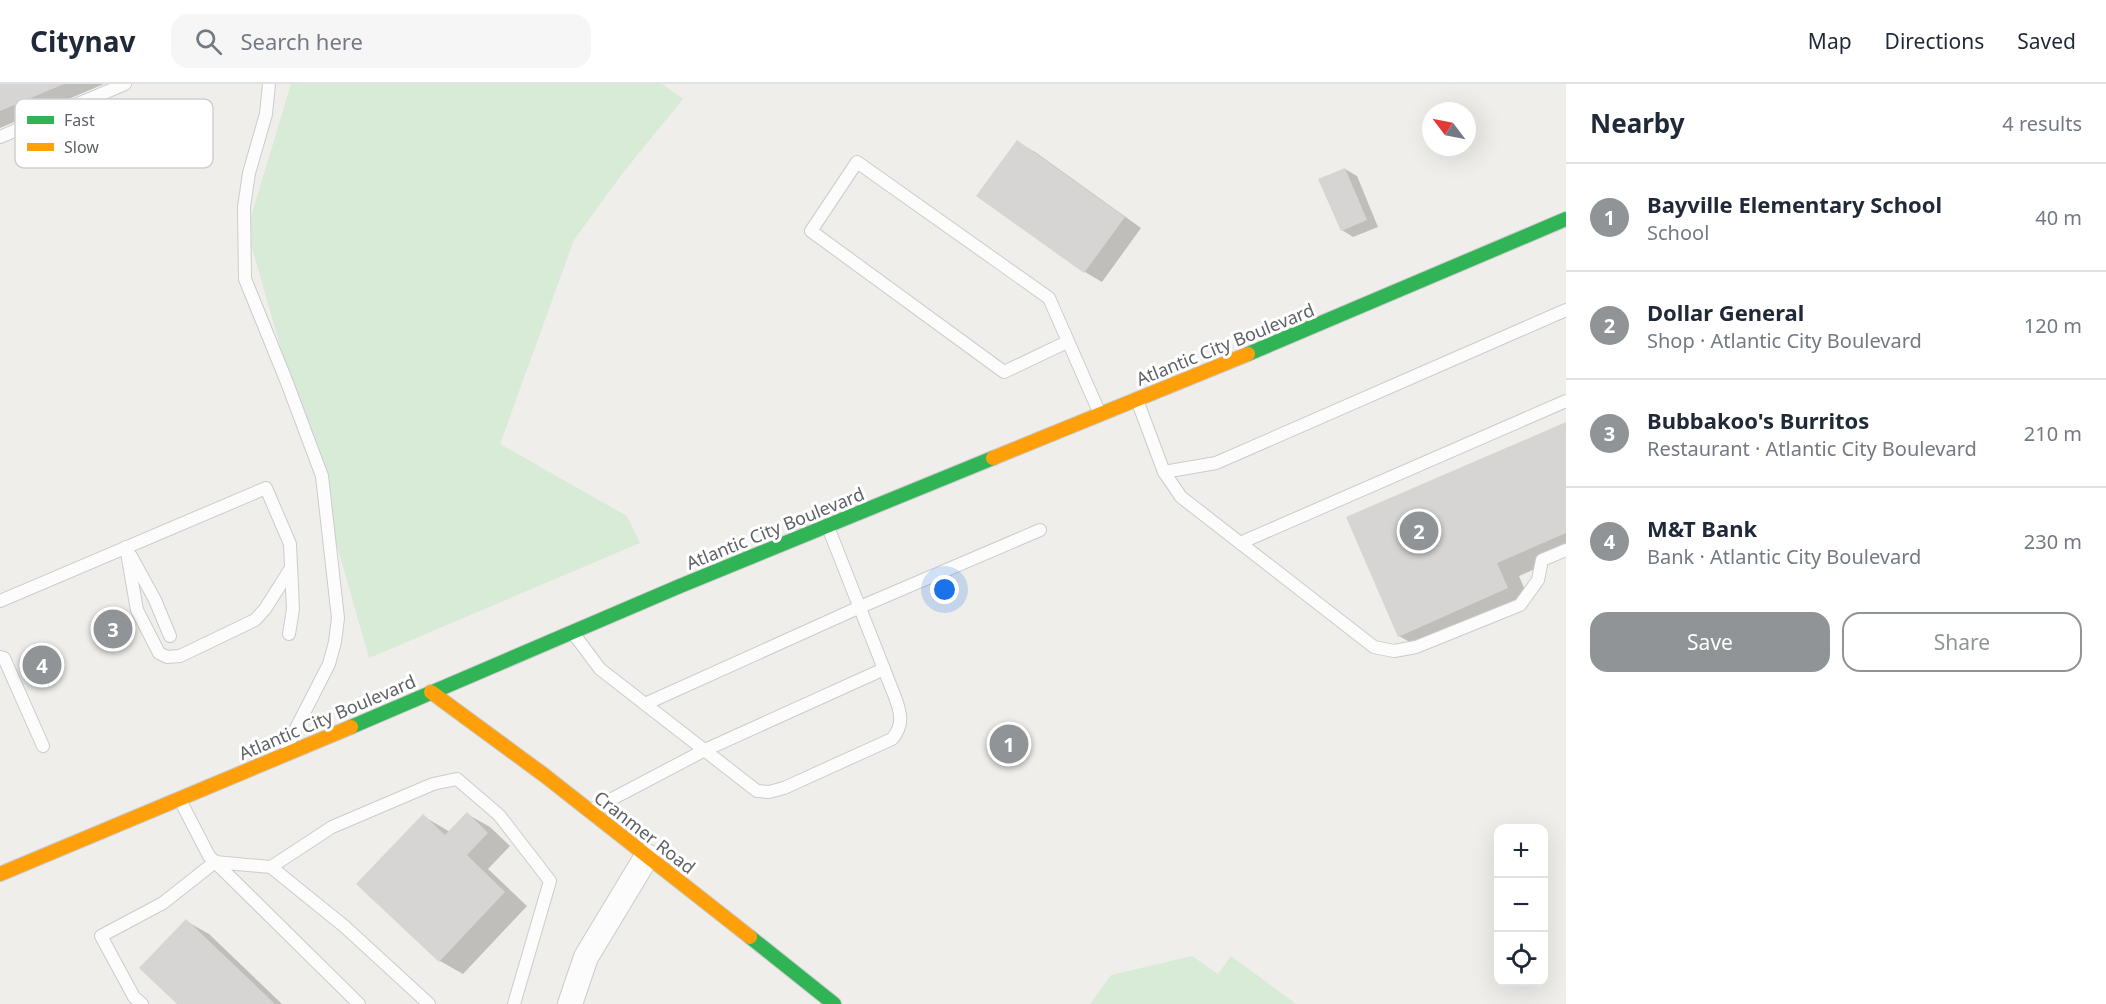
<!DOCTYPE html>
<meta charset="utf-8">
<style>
body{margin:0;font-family:"Noto Sans",sans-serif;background:#f6f6f7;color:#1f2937}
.controls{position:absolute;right:18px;bottom:18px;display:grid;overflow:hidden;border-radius:12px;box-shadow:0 6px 24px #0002}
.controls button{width:54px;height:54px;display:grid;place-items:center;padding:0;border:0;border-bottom:2px solid #e0e1e3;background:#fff;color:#1f2937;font:30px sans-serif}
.compass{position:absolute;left:1422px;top:18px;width:54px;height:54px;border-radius:50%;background:#fff;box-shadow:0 6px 24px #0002;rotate:302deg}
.you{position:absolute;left:945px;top:506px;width:21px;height:21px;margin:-15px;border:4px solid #fff;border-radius:50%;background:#1a73e8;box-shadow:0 0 0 9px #1a73e833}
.badge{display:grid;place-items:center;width:39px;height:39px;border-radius:50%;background:#919496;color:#fff;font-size:20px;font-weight:700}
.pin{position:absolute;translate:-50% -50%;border:3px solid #fff;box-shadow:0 2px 6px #0006}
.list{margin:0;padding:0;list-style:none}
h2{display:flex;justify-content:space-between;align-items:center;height:78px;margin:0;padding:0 24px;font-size:26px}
h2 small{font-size:20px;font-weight:400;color:#747a83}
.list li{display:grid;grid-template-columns:39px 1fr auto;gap:18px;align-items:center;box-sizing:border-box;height:108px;padding:0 24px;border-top:2px solid #e0e1e3}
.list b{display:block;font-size:22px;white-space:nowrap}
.list p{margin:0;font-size:20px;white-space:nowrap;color:#747a83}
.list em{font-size:20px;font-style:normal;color:#747a83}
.actions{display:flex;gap:12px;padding:18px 24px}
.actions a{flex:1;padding:14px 0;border:2px solid #919496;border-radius:18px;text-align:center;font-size:21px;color:#919496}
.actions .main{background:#919496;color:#fff}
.icon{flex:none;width:33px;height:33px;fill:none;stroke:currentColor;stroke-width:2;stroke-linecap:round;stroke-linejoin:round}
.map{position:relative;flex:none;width:1566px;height:920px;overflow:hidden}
header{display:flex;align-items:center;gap:36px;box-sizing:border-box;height:84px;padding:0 30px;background:#fff;border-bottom:2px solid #e0e1e3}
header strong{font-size:28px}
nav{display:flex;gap:33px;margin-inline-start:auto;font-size:21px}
.search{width:420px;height:54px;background:#f6f6f7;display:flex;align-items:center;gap:15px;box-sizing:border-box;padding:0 21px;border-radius:18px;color:#747a83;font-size:22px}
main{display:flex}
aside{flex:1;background:#fff}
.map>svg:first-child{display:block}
.green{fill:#d8ebd6}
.shadow{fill:#0003}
.building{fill:#d6d5d3}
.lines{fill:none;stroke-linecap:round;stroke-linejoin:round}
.lane-casing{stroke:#cbcccc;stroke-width:14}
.street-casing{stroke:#cbcccc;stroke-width:26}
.fast-casing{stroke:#cacacb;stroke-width:16}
.slow-casing{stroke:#cacacb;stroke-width:16}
.lane{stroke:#fdfcfc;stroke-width:12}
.street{stroke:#fdfcfc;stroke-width:24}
.fast{stroke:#30b455;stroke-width:14}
.slow{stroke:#ff9f0a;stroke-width:14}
.labels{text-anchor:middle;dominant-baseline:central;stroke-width:6;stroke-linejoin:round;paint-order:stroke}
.street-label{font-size:18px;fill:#5f6368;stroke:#fff}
.key{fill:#fff;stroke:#cfd0d2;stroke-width:1.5}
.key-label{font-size:16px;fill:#5f6368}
</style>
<header>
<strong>Citynav</strong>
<div class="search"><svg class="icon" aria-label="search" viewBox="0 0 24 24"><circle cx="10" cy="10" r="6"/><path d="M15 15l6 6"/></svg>Search here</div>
<nav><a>Map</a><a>Directions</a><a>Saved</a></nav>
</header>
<main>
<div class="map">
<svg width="1566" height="920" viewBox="0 0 1566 920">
<rect width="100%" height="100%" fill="#efeeea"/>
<g class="green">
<path d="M 291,0 L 662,0 L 683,15 L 622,90 L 574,156 L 500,360 L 627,432 L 640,459 L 369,574 L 247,146 Z"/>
<path d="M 1192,872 L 1218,890 L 1231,872 L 1296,920 L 1090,920 L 1111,891 Z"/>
</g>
<g class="shadow">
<path d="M 0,0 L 104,0 L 0,44 Z"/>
<path d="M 1017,58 L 1035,68 L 1141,144 L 1102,198 L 1085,188 L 979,112 Z"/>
<path d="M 1345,85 L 1357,92 L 1378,143 L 1353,153 L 1342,146 Z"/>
<path d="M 1566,339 L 1566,472 L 1519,492 L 1530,518 L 1422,565 L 1399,552 Z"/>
<path d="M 467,730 L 490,743 L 510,762 L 488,785 L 527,822 L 463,890 L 440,877 L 359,800 L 423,732 L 450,748 Z"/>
<path d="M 186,837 L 209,850 L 282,920 L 179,920 Z"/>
</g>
<g class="building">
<path d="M 0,0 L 64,0 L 0,27 Z"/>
<path d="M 1017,56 L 1125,133 L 1084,189 L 976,112 Z"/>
<path d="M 1345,84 L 1367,136 L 1341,147 L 1318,95 Z"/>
<path d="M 1566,338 L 1566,449 L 1497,479 L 1508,504 L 1398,553 L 1346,433 Z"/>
<path d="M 467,728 L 488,749 L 467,771 L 505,808 L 439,878 L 356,800 L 423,730 L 445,751 Z"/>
<path d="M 186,835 L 275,920 L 177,920 L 139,884 Z"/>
</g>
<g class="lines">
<defs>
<g id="lane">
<path d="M 269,0 L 266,30 L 249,89 L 244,123 L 245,195 L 286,296 L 322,392 L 338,534 L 335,558 L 329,580 L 287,662"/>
<path d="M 0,53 L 125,0"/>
<path d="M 1067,258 L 1004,288 L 811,147 L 857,78 L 1049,214 L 1100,330"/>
<path d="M 1137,316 L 1164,388 L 1181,413 L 1374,563 L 1394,567 L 1416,563 L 1520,521 L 1538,496 L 1542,476 L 1566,466"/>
<path d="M 1164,388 L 1216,379 L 1566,226"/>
<path d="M 1240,459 L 1566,317"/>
<path d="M 126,463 L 137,526 L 159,569 L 167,573 L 180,572 L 255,536 L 265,525 L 291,484"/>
<path d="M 131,472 L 155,516 L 170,552"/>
<path d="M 0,517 L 266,404 L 290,460 L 293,525 L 289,550"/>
<path d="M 573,549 L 600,585 L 757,707 L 769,708 L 784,704 L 892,655 C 904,641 901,629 895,613 L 828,443"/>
<path d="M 0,573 L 4,574 L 43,662"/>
<path d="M 645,620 L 860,523 L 1040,446"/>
<path d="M 181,718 L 209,772 L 359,920"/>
<path d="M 591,726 L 705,666 L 884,585"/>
<path d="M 271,783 L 332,743 L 433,700 L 457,695 L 499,731 L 550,797 L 514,920"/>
<path d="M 142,920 L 134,913 L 101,852 L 163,819 L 215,778 L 271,783 L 344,842 L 429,920"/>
</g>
<path id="street" d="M 570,920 L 586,873 L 647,772"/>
<g id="fast">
<path d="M 1248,270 L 1566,135"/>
<path d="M 351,643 L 680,502 L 993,374"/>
<path d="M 750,853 L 834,920"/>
</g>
<g id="slow">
<path d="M 993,374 L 1248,270"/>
<path d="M 431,608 L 544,691 L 750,853"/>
<path d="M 0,790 L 351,643"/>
</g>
</defs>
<use href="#lane" class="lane-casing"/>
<use href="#street" class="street-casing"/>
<use href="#fast" class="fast-casing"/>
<use href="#slow" class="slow-casing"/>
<use href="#lane" class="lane"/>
<use href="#street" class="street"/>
<use href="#fast" class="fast"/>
<use href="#slow" class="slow"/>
</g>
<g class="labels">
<g class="street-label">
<text transform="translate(1225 260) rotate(-22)">Atlantic City Boulevard</text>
<text transform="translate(775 444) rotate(-22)">Atlantic City Boulevard</text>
<text transform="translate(327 633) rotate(-23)">Atlantic City Boulevard</text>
<text transform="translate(645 748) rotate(38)">Cranmer Road</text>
</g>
</g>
<rect x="15" y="15" width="198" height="69" rx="9" class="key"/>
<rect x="27" y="32" width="27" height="8" fill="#30b455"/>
<rect x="27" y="59" width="27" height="8" fill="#ff9f0a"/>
<g class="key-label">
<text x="64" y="42">Fast</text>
<text x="64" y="69">Slow</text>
</g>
</svg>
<div class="controls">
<button>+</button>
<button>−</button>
<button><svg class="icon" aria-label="locate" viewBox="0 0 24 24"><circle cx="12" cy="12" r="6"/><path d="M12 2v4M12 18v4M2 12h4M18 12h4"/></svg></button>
</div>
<svg class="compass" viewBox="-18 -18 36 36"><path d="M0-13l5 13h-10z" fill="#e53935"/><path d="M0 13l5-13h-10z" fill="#747a83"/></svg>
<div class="you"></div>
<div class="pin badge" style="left:1009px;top:660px">1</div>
<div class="pin badge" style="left:1419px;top:447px">2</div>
<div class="pin badge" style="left:113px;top:545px">3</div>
<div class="pin badge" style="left:42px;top:581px">4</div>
</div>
<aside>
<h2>Nearby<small>4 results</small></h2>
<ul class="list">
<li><span class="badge">1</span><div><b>Bayville Elementary School</b><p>School</p></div><em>40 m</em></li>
<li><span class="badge">2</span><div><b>Dollar General</b><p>Shop · Atlantic City Boulevard</p></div><em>120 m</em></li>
<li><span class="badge">3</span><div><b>Bubbakoo's Burritos</b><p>Restaurant · Atlantic City Boulevard</p></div><em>210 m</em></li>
<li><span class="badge">4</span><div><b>M&amp;T Bank</b><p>Bank · Atlantic City Boulevard</p></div><em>230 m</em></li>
</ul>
<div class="actions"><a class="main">Save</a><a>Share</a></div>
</aside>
</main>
